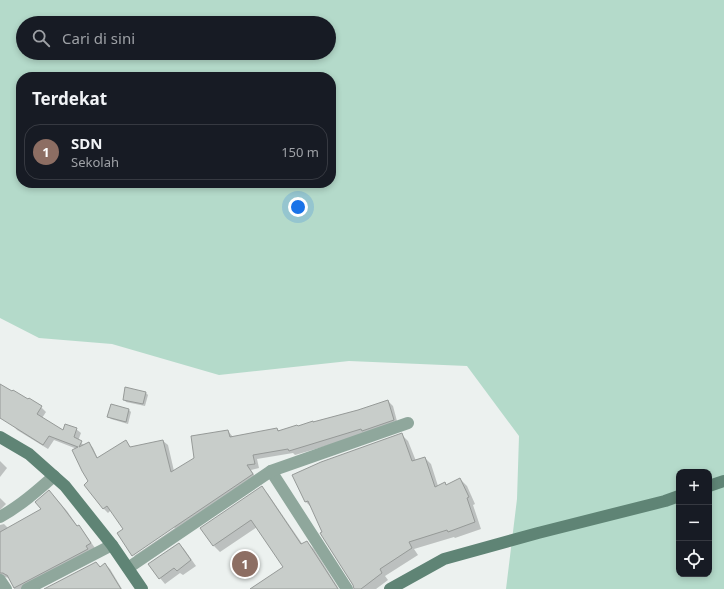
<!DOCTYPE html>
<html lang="id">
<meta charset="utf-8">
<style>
body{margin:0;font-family:"Noto Sans",sans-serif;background:#242831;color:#f1f3f6}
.controls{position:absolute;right:12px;bottom:12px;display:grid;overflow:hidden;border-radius:8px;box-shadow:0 2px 6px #0003}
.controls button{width:36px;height:36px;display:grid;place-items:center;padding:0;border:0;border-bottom:1px solid #363941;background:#171b24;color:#f1f3f6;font:20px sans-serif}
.you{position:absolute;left:298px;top:207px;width:14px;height:14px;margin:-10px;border:3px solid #fff;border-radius:50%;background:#1a73e8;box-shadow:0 0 0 6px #1a73e833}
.badge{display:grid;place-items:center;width:26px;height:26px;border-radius:50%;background:#db2777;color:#fff;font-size:13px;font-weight:700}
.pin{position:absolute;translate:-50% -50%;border:2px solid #fff;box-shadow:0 1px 4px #0006}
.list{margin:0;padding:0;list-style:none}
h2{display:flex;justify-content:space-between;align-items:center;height:52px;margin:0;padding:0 16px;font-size:17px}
h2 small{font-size:13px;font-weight:400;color:#9ea1a6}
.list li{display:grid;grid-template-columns:26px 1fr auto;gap:12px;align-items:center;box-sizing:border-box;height:56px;margin:0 8px 8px;padding:0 8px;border:1px solid #363941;border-radius:16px}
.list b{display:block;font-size:15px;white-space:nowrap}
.list p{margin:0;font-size:13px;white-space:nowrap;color:#9ea1a6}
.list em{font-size:13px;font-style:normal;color:#9ea1a6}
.icon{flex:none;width:22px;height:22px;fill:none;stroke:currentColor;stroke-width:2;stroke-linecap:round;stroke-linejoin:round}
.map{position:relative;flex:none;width:724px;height:589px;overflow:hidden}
.search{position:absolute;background:#171b24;box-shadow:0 2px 6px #0003;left:16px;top:16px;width:320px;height:44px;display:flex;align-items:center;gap:10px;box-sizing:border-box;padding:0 14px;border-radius:22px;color:#9ea1a6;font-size:15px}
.panel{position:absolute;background:#171b24;box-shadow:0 2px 6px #0003;left:16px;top:72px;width:320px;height:116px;border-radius:16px}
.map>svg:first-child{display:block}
.green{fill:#b4daca;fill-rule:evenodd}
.shadow{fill:#0003}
.building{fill:#c8cdca;stroke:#969a98}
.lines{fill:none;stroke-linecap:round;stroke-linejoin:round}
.street{stroke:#8fa79c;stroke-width:12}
.secondary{stroke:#5f8475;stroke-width:12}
</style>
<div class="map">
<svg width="724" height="589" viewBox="0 0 724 589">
<rect width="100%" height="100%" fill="#ecf1ef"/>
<path class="green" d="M 0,0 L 724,0 L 724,589 L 506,589 L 517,499 L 519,436 L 467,366 L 349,361 L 219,375 L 112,344 L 39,338 L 0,318 ZM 23,23 L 329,23 L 329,53 L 23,53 ZM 21,77 L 331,77 L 331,183 L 21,183 ZM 679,472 L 709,472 L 709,574 L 679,574 Z"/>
<g class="shadow">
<path d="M 0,385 L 41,407 L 46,412 L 42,418 L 63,431 L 76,429 L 81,433 L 78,441 L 84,445 L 89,443 L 93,448 L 98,459 L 125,441 L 131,448 L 163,441 L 168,445 L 174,471 L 195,459 L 228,431 L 233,437 L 277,429 L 280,431 L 358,411 L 388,401 L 393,406 L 398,425 L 295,455 L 293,453 L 257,459 L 259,468 L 251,470 L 257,479 L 138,560 L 134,556 L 175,528 L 174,527 L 125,529 L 111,510 L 108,513 L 103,508 L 90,481 L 77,449 L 54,440 L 48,449 L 17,430 L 0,410 Z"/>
<path d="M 145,392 L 148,395 L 145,406 L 126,402 L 124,399 Z"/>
<path d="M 112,405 L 129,410 L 131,412 L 128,424 L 111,419 L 109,417 Z"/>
<path d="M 401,434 L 408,441 L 416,461 L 425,458 L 431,464 L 438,486 L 446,486 L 460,479 L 467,486 L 475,504 L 473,505 L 481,529 L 455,538 L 454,537 L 414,549 L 418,555 L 385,576 L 388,580 L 376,589 L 355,589 L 323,532 L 312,508 L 306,502 L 293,476 Z"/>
<path d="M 0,461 L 7,468 L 0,477 Z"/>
<path d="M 262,488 L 268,494 L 303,545 L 307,542 L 314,549 L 339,589 L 252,589 L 284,567 L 257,527 L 220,552 L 214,546 Z"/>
<path d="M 49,491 L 67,511 L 78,527 L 79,526 L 83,531 L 95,548 L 26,589 L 14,589 L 13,585 L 9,578 L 5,577 L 0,579 L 0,525 L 4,524 L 8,528 L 43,509 Z"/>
<path d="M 0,498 L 6,504 L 0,510 Z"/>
<path d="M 179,544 L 184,549 L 196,566 L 183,575 L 180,573 L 165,584 L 160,578 Z"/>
<path d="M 96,563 L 101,567 L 105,564 L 110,569 L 122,589 L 45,589 Z"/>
</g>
<g class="building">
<path d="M 0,384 L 12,391 L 13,390 L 28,399 L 29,398 L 42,406 L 37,414 L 63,430 L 65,424 L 77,428 L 74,437 L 82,441 L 79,447 L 89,442 L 97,458 L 126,440 L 130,447 L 163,440 L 171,472 L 194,458 L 191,436 L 228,430 L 230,437 L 277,428 L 278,431 L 297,425 L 298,426 L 313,421 L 313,422 L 358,410 L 388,400 L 394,420 L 362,431 L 361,429 L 289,451 L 288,449 L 253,455 L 255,464 L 247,465 L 253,474 L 170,530 L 132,556 L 117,533 L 123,529 L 107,506 L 103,509 L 84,485 L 88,481 L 82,471 L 72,450 L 78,447 L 49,436 L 43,445 L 0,418 Z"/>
<path d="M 125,387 L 146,392 L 143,404 L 123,400 Z"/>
<path d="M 111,404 L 129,409 L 126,422 L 107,417 Z"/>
<path d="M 402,433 L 412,461 L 425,457 L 435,487 L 445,482 L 446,485 L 460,478 L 469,497 L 467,498 L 475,522 L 448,532 L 447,530 L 409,542 L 412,548 L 380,569 L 382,573 L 361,589 L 354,589 L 353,585 L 320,533 L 322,532 L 308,501 L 305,502 L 292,475 L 321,462 Z"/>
<path d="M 262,486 L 301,544 L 307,541 L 338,589 L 250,589 L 283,567 L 251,520 L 213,546 L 200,528 Z"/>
<path d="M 49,490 L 62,506 L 77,526 L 79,525 L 91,543 L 86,546 L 88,549 L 14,588 L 7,575 L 6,575 L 3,573 L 0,573 L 0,532 L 41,509 L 35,502 Z"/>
<path d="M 179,543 L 191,560 L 177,571 L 174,568 L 159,579 L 148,564 Z"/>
<path d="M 96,562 L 100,567 L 105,563 L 121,589 L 44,589 Z"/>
</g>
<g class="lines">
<g class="street">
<path d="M 271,471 L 347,589"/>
<path d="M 0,517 C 20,506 37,491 54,476"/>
<path d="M 128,568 L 271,471 L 408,423"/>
<path d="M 0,580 L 6,589"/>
<path d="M 27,589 L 112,545"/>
</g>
<g class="secondary">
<path d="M 0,437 L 29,454 L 65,486 L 112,545 L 142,589"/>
<path d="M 709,486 L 724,481"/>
<path d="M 390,589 L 444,559 L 538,533 L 665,501 L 679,496"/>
</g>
</g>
</svg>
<div class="controls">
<button>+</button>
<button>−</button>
<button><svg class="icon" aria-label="locate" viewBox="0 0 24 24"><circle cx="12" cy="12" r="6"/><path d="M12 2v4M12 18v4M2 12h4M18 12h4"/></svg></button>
</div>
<div class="you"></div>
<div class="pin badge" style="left:245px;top:564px;background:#8d6e63">1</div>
<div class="search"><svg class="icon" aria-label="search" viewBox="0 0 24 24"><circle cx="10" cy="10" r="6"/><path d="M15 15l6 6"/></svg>Cari di sini</div>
<section class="panel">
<h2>Terdekat<small></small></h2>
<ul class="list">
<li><span class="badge" style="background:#8d6e63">1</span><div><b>SDN</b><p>Sekolah</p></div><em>150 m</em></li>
</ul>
</section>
</div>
